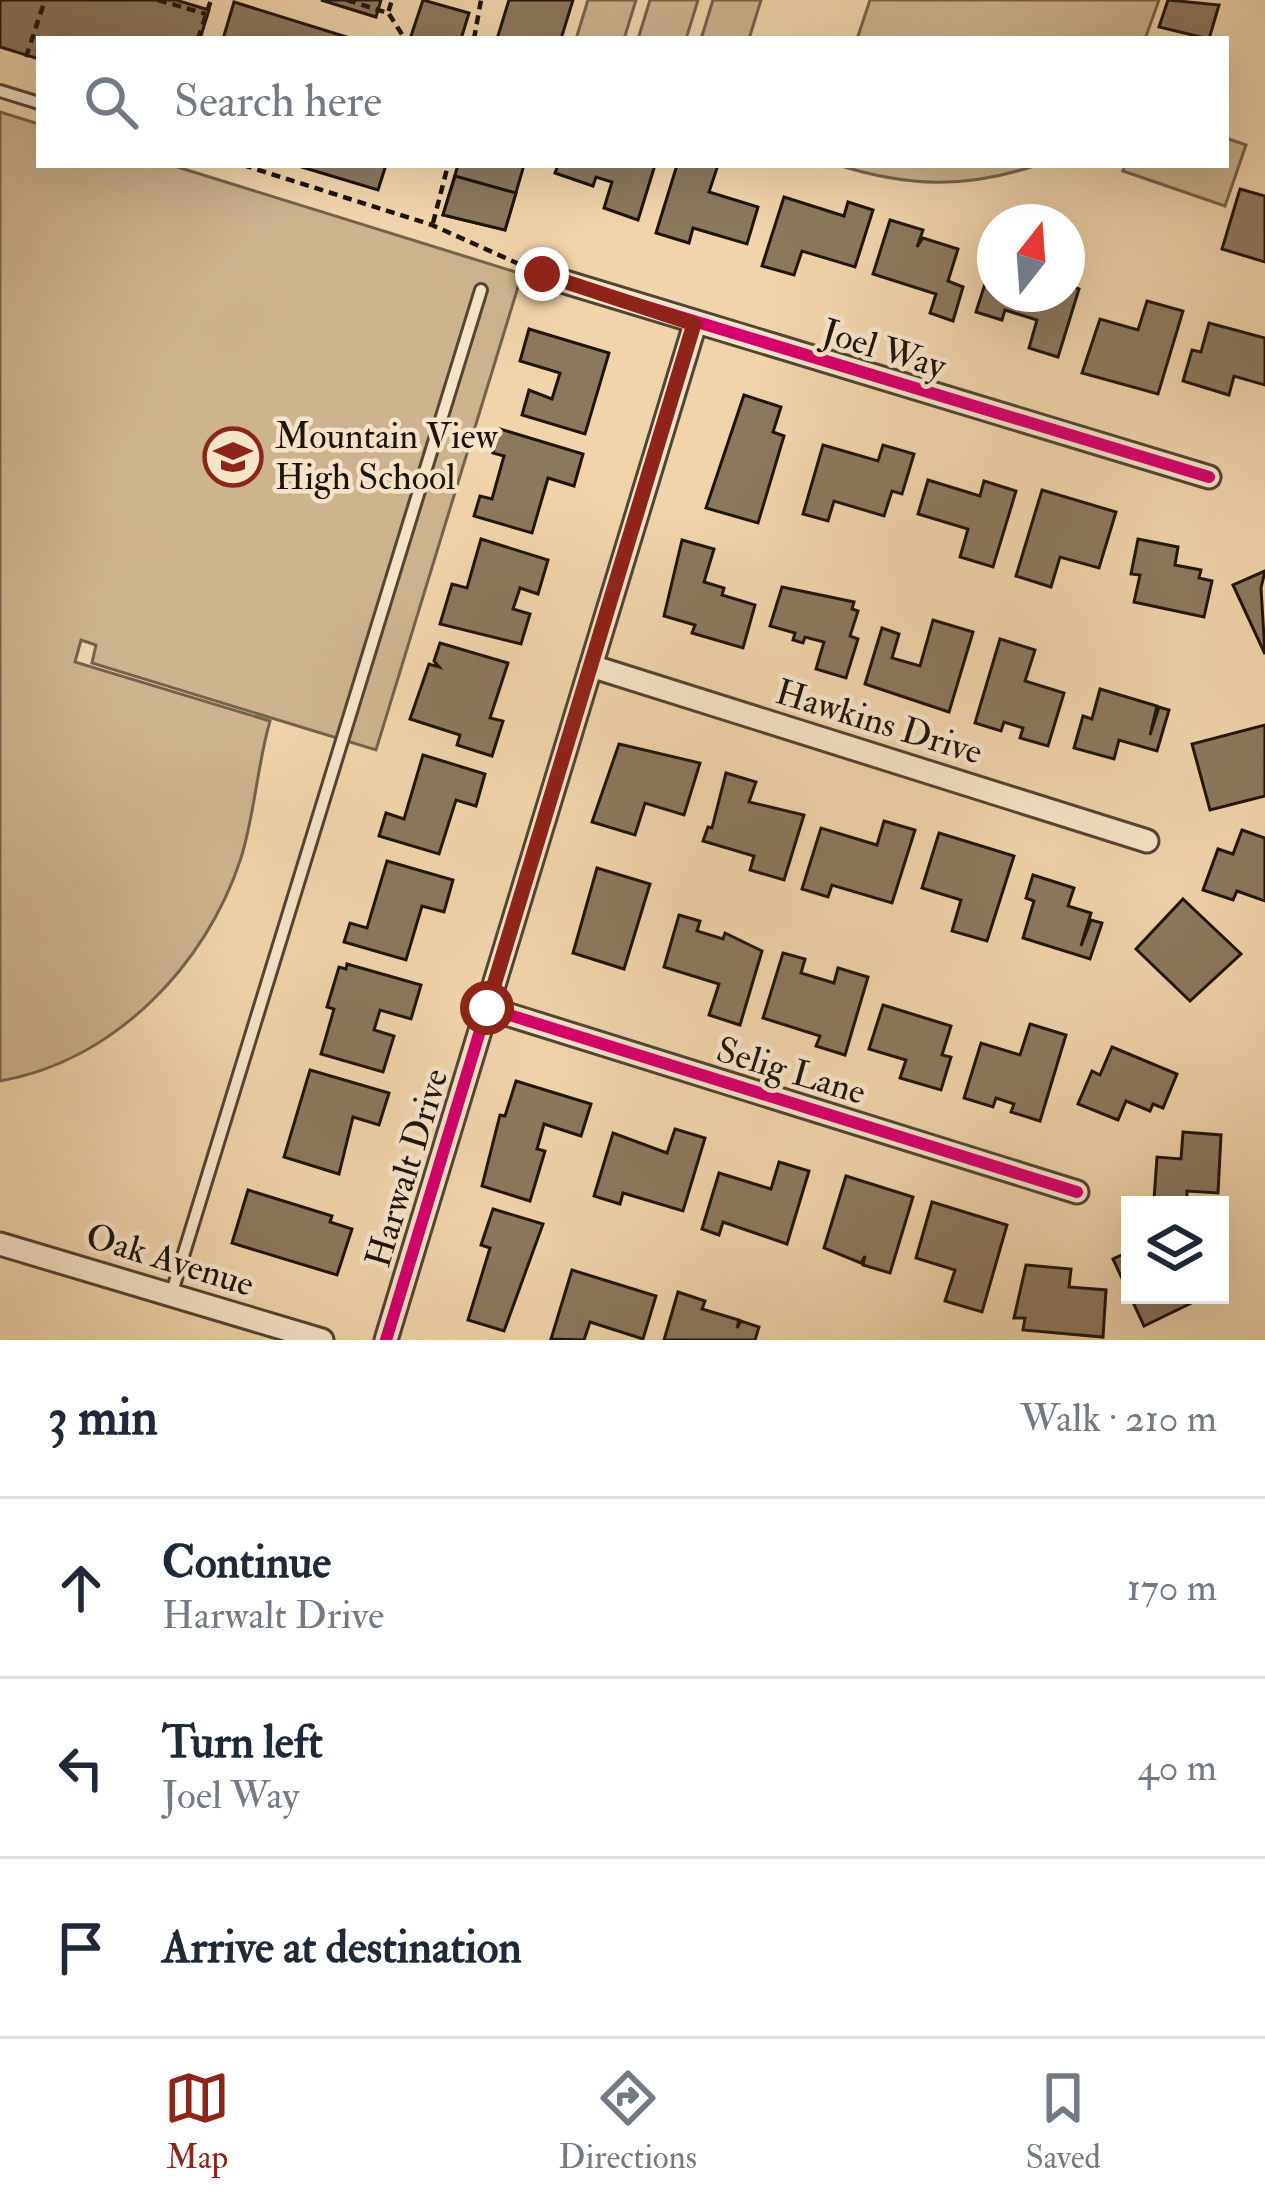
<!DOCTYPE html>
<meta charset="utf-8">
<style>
body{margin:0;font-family:"IM FELL Double Pica",serif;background:#f6f6f7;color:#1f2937}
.controls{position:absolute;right:36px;bottom:36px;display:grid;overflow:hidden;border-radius:0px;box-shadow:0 12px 48px #0002}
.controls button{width:108px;height:108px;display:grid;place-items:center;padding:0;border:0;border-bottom:3px solid #e0e1e3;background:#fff;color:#1f2937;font:60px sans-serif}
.compass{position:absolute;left:977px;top:204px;width:108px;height:108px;border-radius:50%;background:#fff;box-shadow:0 12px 48px #0002;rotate:17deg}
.stop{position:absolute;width:36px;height:36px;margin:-27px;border:9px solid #8f2418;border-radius:50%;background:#fff}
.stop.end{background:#8f2418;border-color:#fff;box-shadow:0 3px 12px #0008}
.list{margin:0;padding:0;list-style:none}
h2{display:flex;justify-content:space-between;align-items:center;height:156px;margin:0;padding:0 48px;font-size:51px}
h2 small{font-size:39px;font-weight:400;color:#747a83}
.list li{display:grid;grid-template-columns:78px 1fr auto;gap:36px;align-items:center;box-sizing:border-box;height:180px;padding:0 48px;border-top:3px solid #e0e1e3}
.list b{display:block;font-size:45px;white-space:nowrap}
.list p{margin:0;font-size:39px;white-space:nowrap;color:#747a83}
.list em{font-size:39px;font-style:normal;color:#747a83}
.icon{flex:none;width:66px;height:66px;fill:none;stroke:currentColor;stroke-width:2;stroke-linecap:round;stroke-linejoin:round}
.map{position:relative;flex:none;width:1265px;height:1340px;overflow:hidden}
.search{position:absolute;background:#fff;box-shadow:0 12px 48px #0002;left:36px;right:36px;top:36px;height:132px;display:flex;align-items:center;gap:30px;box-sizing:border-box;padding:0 42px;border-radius:0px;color:#747a83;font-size:45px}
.sheet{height:696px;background:#fff}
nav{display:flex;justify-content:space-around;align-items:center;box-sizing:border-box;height:168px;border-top:3px solid #e0e1e3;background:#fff;font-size:33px;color:#747a83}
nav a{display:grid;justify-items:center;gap:6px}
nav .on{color:#8f2418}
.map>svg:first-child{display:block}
.green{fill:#ccb48f;stroke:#74644d;stroke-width:3}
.building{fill:#8b795e;stroke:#1d150b;stroke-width:3}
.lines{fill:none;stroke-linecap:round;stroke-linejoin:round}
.service-casing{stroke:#524533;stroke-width:16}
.minor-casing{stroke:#524533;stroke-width:27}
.path{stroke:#1d150b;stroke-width:4.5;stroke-dasharray:9 6;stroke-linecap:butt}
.service{stroke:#f5e4c8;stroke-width:10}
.minor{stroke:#f5e4c8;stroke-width:21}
.cycleway-casing{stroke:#f5e4c8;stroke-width:20}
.cycleway{stroke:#d6006c;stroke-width:12}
.route{stroke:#8f2418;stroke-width:15}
.labels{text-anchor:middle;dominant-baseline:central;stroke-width:9;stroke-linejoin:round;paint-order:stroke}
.street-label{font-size:36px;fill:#1d150b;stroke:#f5e4c8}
.poi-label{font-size:36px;fill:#1d150b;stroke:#f5e4c8;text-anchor:start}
</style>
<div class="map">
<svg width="1265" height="1340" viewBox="0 0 1265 1340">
<rect width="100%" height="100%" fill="#f0d5aa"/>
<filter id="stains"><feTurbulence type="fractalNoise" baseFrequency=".00167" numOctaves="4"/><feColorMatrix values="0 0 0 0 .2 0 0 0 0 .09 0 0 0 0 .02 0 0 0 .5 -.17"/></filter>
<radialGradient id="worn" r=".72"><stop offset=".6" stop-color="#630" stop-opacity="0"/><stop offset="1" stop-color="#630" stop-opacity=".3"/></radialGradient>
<g class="green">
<path d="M 588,0 L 636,0 L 624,39 L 576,39 Z"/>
<path d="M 650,0 L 698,0 L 686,39 L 638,39 Z"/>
<path d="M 713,0 L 761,0 L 749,39 L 701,39 Z"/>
<path d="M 870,0 L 1159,0 L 1145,39 L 857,39 Z"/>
<path d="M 0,112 L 39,124 L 39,165 L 171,165 L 522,274 L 376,750 L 92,663 L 96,645 L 81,640 L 75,662 L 270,721 C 257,766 255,813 241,858 C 206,966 114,1061 0,1081 Z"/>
<path d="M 1226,138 L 1246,145 L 1225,206 L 1123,171 L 1125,165 L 1226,165 Z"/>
<path d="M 838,165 L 1037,165 C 966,189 908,187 838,165 Z"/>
</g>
<g class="building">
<path d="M 0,0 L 176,0 L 209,10 L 200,39 L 39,39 L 39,59 L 0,47 Z"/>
<path d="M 321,0 L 381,0 L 376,17 Z"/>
<path d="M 423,0 L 469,13 L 461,39 L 410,39 Z"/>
<path d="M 509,0 L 573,0 L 561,39 L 497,39 Z"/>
<path d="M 1168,0 L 1219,5 L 1209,39 L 1159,27 Z"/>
<path d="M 234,2 L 353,39 L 223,39 Z"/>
<path d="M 295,165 L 386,165 L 378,190 Z"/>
<path d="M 458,165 L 524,165 L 505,230 L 443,215 Z"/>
<path d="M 558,165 L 655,165 L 638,220 L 604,208 L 612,182 L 596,177 L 593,186 L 555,173 Z"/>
<path d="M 677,165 L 718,165 L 709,192 L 758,207 L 747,244 L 693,228 L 689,243 L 656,233 Z"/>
<path d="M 455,176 L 516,193 L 505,230 L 443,215 Z"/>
<path d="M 1240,189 L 1265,196 L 1265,262 L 1222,249 Z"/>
<path d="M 784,197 L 844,216 L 848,202 L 873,210 L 855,267 L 802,251 L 794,275 L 762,266 Z"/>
<path d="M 890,220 L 923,230 L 917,247 L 923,238 L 958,249 L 948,281 L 963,287 L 953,321 L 930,313 L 936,294 L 873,274 Z"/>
<path d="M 992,262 L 995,294 L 1067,294 L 1067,278 L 1075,280 L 1073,287 L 1079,289 L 1058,357 L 1029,348 L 1037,320 L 1005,310 L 1002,320 L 976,312 Z"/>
<path d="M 1147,301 L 1183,311 L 1158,394 L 1082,373 L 1100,319 L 1138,330 Z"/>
<path d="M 1209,323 L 1265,338 L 1265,385 L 1234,376 L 1229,395 L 1183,381 L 1192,350 L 1201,352 Z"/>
<path d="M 529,329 L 609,353 L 585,434 L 522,415 L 529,390 L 552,399 L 560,373 L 520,361 Z"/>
<path d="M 744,395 L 781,407 L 773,432 L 784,436 L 758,523 L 706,508 Z"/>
<path d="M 500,429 L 583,454 L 574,486 L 548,478 L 532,533 L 474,516 L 480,496 L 492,499 L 504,456 L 493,453 Z"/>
<path d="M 823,445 L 878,461 L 883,445 L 914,454 L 902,494 L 892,491 L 884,516 L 834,501 L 828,521 L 803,514 Z"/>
<path d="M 928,480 L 980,496 L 984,481 L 1016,491 L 993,567 L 960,557 L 968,529 L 918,514 Z"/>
<path d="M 1042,490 L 1116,512 L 1099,568 L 1060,557 L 1051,587 L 1016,576 Z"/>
<path d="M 481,539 L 548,560 L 538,594 L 520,588 L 513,609 L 530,614 L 521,644 L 440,624 L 452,584 L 467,588 Z"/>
<path d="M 1138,539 L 1178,547 L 1175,565 L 1201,570 L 1199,578 L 1212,581 L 1204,617 L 1134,602 L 1140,575 L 1131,574 Z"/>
<path d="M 682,540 L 714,549 L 704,582 L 724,588 L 722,595 L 755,605 L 743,648 L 692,633 L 695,625 L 664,616 Z"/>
<path d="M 1265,571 L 1261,588 L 1265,654 L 1233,585 Z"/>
<path d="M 782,587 L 854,602 L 852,609 L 858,611 L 850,636 L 858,639 L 846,678 L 816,669 L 824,642 L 805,637 L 803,643 L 793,640 L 795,633 L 770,626 Z"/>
<path d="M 933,620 L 973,632 L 949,712 L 865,684 L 882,628 L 899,634 L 892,658 L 920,666 Z"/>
<path d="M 1000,639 L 1035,650 L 1025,681 L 1064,693 L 1048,746 L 1020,738 L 1023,728 L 1004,722 L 1001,731 L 975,723 Z"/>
<path d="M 440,643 L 508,663 L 490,718 L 503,721 L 492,756 L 457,745 L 460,735 L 410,719 L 429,664 L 439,667 L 434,661 Z"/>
<path d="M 1100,689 L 1157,706 L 1150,735 L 1159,707 L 1169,710 L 1157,751 L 1119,740 L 1114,759 L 1074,748 L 1083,716 L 1092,719 Z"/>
<path d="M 1265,725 L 1265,796 L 1210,810 L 1192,744 Z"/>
<path d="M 619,744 L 700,763 L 684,815 L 645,803 L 635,835 L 592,822 Z"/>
<path d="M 423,755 L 485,774 L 476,806 L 456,800 L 439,854 L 379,836 L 386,813 L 404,819 Z"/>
<path d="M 726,773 L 756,782 L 749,802 L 804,815 L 784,880 L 750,870 L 754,856 L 703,841 L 708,827 L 712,828 Z"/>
<path d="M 884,821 L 915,830 L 892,903 L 832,885 L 828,897 L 802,889 L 821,828 L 877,845 Z"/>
<path d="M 1242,830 L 1265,838 L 1265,901 L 1237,891 L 1233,900 L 1203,890 L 1218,849 L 1233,854 Z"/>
<path d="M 939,833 L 1014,856 L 987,941 L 952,931 L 961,900 L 922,888 Z"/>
<path d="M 387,861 L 453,880 L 444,912 L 422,906 L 406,960 L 344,942 L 350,923 L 367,928 Z"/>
<path d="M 597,868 L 650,884 L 624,969 L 573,953 Z"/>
<path d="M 1033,875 L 1074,888 L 1068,906 L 1091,913 L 1081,946 L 1091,920 L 1102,923 L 1090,959 L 1023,938 L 1034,901 L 1026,898 Z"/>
<path d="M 1183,899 L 1241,954 L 1190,1001 L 1136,949 Z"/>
<path d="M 679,915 L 700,921 L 697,931 L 723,939 L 725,933 L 762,951 L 740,1025 L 709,1015 L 719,984 L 664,967 Z"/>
<path d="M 783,953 L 805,959 L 801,973 L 834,983 L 838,968 L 868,977 L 845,1055 L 816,1046 L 820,1036 L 763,1018 Z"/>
<path d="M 347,964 L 421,985 L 411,1019 L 380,1010 L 374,1030 L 394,1036 L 383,1072 L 321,1054 L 334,1009 L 327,1007 L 339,967 L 346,969 Z"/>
<path d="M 883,1005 L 951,1026 L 942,1055 L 951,1057 L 941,1090 L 900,1078 L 906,1060 L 869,1049 Z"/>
<path d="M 1030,1024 L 1066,1035 L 1040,1121 L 1011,1112 L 1014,1104 L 996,1098 L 993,1107 L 964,1098 L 981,1043 L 1020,1055 Z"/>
<path d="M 1112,1047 L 1177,1074 L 1163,1108 L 1153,1104 L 1150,1111 L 1126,1101 L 1118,1120 L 1078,1104 L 1092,1071 L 1100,1075 Z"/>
<path d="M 310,1070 L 389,1093 L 379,1125 L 353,1117 L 339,1174 L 284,1157 Z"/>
<path d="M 516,1081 L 591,1104 L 581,1136 L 544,1124 L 537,1149 L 545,1151 L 530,1201 L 482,1186 L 500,1115 L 505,1116 Z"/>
<path d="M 675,1129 L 705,1138 L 683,1211 L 623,1193 L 620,1204 L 594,1196 L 613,1133 L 667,1153 Z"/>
<path d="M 1183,1132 L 1221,1135 L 1218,1193 L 1187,1191 L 1187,1202 L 1154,1200 L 1157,1157 L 1181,1159 Z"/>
<path d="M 779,1162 L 809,1171 L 787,1244 L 723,1222 L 719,1235 L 702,1229 L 719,1173 L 771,1189 Z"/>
<path d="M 846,1176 L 913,1197 L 890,1273 L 863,1265 L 865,1256 L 861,1263 L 824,1248 Z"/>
<path d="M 248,1190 L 332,1216 L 330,1222 L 352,1229 L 337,1275 L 232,1243 Z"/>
<path d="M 932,1202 L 1007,1225 L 982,1312 L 945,1301 L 955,1270 L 916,1258 Z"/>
<path d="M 493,1209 L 543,1224 L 504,1331 L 468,1320 L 490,1248 L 481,1245 Z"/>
<path d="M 1130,1251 L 1130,1295 L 1208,1295 L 1144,1326 L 1113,1259 Z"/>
<path d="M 1026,1265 L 1071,1269 L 1069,1287 L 1106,1290 L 1103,1337 L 1023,1330 L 1025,1318 L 1014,1318 Z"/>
<path d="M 572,1270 L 656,1296 L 643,1339 L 590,1322 L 584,1340 L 551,1339 Z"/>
<path d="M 678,1292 L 705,1301 L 702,1309 L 739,1320 L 737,1328 L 741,1321 L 759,1327 L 755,1340 L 664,1340 Z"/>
</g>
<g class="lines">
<defs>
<g id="service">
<path d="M 0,91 L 39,103"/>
<path d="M 171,1295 L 481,290"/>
</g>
<g id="minor">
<path d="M 542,275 L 1209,477"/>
<path d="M 591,666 L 1147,841"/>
<path d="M 487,1008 L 1077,1192"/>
<path d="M 0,1244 L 322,1340"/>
<path d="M 386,1340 L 695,324"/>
</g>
</defs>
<use href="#service" class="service-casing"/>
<use href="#minor" class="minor-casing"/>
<g class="path">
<path d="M 158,0 L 206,14"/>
<path d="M 347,0 L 388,13 L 392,0"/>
<path d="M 389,14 L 405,39"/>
<path d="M 198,39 L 211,0"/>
<path d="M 474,39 L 481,0"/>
<path d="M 26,57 L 45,0"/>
<path d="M 243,165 L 432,225 L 519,264"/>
<path d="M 433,223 L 448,165"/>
</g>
<use href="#service" class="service"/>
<use href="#minor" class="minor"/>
<defs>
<g id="cycleway">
<path d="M 542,275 L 1209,477"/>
<path d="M 487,1008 L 1077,1192"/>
<path d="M 386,1340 L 695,324"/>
</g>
</defs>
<use href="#cycleway" class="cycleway-casing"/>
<use href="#cycleway" class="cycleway"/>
</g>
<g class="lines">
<path class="route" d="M 487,1008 L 694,324 L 542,274"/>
</g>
<defs>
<symbol id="school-ring" viewBox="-11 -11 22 22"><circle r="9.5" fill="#f5e4c8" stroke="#8f2418" stroke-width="1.5"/><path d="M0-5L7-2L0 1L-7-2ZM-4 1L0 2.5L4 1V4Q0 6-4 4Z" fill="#8f2418"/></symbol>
</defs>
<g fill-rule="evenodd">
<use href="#school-ring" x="200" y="424" width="66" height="66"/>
</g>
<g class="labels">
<g class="street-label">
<text transform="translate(884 349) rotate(17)">Joel Way</text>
<text transform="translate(879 722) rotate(17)">Hawkins Drive</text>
<text transform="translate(791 1071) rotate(17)">Selig Lane</text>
<text transform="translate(407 1168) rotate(-73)">Harwalt Drive</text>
<text transform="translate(170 1260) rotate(17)">Oak Avenue</text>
</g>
<g class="poi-label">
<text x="275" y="436">Mountain View<tspan x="275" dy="41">High School</tspan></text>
</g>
</g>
<rect width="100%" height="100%" filter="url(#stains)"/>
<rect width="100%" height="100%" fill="url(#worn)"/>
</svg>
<div class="controls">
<button><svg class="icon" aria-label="layers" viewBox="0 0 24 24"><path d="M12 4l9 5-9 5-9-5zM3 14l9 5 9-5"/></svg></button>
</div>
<svg class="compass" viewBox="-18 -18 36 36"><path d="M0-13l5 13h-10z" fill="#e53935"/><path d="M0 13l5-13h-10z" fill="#747a83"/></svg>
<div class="stop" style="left:487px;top:1008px"></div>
<div class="stop end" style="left:542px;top:274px"></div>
<div class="search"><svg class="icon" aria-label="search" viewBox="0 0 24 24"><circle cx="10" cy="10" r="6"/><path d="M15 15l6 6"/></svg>Search here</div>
</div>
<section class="sheet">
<h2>3 min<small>Walk · 210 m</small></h2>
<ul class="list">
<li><svg class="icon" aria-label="ahead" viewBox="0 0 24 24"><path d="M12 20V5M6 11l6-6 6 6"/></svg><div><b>Continue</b><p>Harwalt Drive</p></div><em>170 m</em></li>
<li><svg class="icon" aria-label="left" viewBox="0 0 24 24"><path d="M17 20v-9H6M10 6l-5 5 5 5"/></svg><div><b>Turn left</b><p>Joel Way</p></div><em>40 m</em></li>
<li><svg class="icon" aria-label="arrive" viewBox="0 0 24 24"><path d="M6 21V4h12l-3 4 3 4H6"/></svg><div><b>Arrive at destination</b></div></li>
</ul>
</section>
<nav>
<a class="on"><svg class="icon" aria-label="map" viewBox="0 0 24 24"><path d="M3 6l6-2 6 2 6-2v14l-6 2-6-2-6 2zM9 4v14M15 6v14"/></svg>Map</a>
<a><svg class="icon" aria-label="directions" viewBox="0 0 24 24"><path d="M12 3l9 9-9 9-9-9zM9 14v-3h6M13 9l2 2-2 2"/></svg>Directions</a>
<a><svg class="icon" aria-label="saved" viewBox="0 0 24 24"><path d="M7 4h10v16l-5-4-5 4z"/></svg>Saved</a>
</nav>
